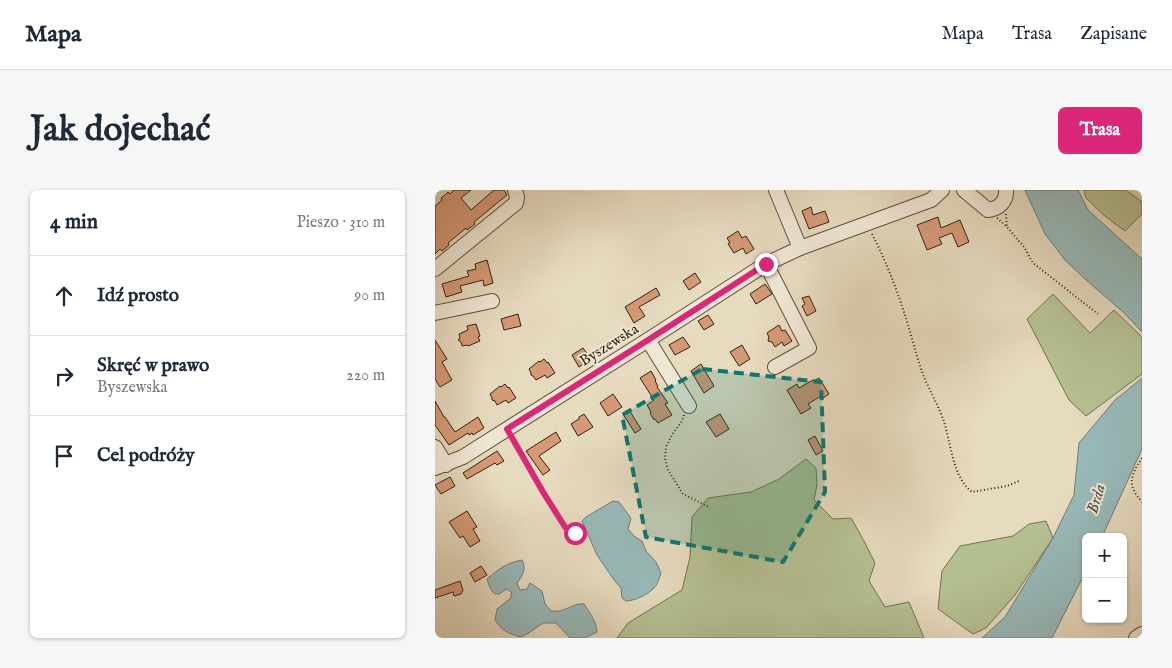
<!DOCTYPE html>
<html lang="pl">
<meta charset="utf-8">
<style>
body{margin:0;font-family:"IM FELL English",serif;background:#f6f6f7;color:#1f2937}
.controls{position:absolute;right:15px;bottom:15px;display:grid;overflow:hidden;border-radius:8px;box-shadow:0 1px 4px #0004}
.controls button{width:45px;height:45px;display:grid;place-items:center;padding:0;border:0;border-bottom:1px solid #e0e1e3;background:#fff;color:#1f2937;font:25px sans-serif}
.stop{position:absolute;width:15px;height:15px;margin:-11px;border:4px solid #db2777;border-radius:50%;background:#fff}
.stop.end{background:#db2777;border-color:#fff;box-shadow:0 1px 5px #0008}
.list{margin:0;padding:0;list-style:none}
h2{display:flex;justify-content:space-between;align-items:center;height:65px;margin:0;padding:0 20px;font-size:21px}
h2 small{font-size:16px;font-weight:400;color:#747a83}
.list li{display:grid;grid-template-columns:32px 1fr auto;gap:15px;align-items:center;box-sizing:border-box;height:80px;padding:0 20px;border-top:1px solid #e0e1e3}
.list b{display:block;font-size:19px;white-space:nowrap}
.list p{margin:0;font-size:16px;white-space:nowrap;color:#747a83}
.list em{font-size:16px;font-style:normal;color:#747a83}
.icon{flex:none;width:28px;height:28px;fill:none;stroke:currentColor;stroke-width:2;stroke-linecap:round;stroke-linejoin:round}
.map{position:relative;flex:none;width:707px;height:448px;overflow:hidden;border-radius:8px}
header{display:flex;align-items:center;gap:30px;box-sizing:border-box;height:70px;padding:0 25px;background:#fff;border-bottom:1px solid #e0e1e3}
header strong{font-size:24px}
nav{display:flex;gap:28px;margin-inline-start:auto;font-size:18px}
.intro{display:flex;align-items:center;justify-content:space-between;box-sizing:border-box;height:120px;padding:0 30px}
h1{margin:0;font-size:35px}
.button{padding:12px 22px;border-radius:8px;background:#db2777;color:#fff;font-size:18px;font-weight:700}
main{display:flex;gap:30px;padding:0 30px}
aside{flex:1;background:#fff;border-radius:8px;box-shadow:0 1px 4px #0004}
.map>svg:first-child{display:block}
.green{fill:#b5c092;stroke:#74714e}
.water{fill:#98b9b9;stroke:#707d73}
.building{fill:#d59975;stroke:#33220a}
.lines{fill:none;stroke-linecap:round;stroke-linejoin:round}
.minor-casing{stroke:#605037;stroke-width:16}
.path{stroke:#33220a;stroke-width:2;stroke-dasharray:1 2.5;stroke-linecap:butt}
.minor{stroke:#efe7d5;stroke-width:14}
.route{stroke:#db2777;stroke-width:6}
.marked{fill:#0f766e;fill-opacity:0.2;stroke:#0f766e;stroke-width:4;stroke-dasharray:10 6;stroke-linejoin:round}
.labels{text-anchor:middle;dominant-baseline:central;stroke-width:4;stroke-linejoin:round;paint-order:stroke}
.street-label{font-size:15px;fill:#33220a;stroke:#efe7d5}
.water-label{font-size:16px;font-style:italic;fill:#514f3f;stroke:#efe7d5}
</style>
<header>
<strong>Mapa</strong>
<nav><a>Mapa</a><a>Trasa</a><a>Zapisane</a></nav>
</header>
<div class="intro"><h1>Jak dojechać</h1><a class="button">Trasa</a></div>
<main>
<aside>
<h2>4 min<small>Pieszo · 310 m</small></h2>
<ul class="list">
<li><svg class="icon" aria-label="ahead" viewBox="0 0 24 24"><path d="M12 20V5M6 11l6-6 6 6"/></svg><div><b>Idź prosto</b></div><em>90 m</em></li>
<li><svg class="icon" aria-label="right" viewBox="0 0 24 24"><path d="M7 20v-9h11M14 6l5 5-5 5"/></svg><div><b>Skręć w prawo</b><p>Byszewska</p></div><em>220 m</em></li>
<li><svg class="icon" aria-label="arrive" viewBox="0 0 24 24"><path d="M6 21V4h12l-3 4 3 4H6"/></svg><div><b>Cel podróży</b></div></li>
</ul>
</aside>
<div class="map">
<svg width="707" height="448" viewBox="0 0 707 448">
<rect width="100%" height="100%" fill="#e6dabf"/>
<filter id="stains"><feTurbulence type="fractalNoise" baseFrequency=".004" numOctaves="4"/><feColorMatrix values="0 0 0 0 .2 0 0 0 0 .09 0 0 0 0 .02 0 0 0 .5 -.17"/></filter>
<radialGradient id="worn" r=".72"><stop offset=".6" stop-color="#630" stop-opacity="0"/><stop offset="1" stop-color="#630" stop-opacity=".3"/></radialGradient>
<g class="green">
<path d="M 649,0 L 691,0 L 707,12 L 707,24 L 690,41 L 671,27 L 651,8 Z"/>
<path d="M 618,104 L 655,143 L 679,120 L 707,147 L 707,184 L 651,226 L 634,210 L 592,129 Z"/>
<path d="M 371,269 L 381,278 L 382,295 L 379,310 L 398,329 L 416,328 L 429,351 L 440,373 L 434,391 L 450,417 L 474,412 L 489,448 L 182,448 L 193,433 L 247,400 L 255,367 L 257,327 L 273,308 L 316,302 L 344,289 Z"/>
<path d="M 611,331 L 618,348 L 580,405 L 551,438 L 538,444 L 503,419 L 507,381 L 525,356 L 578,346 L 594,334 Z"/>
</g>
<g class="water">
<path d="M 590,0 L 643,0 L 653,20 L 707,69 L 707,142 L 688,122 L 650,89 L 630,70 L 610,44 Z"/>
<path d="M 707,188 L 707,259 L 667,347 L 651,347 L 651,381 L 617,448 L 547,448 L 570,427 L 618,348 L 639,305 L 644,253 L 680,210 Z"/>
<path d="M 178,311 L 184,312 L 196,328 L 193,339 L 200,347 L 207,351 L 211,361 L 221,372 L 226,383 C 224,389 223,394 218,399 C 212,405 199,411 191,411 L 187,408 L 186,398 L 179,390 L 162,365 L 147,331 L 151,327 Z"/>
<path d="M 87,370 C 92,379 87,386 82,393 L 85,400 L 92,399 L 95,393 L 107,401 L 110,414 L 116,421 C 131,423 136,413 149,414 C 154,422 162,432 162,442 L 150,448 L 135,448 L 121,433 L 108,433 L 92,444 L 85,447 C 73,443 67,441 60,430 L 62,419 L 76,408 L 76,402 L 72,399 L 64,404 L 60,404 C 55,400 54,395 52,389 C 64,379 71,373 87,370 Z"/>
</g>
<g class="building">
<path d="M 19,0 L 36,0 L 26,8 L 36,20 L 59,0 L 69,0 L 72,5 L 39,32 L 40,34 L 32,40 L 31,38 L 13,53 L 14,55 L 7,61 L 5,59 L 0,64 L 0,16 L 7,10 L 6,8 L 10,5 L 13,2 L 15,4 Z"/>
<path d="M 376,17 L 378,25 L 390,21 L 394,32 L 374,39 L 367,21 Z"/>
<path d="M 503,27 L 506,38 L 525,30 L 534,52 L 523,57 L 517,43 L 504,48 L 507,54 L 492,60 L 482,35 Z"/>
<path d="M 303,41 L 307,48 L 311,46 L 319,59 L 311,64 L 308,58 L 299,63 L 293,54 L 295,53 L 292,48 Z"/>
<path d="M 52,70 L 58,93 L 49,96 L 48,90 L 25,96 L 27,102 L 11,107 L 7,94 L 34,86 L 32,81 L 41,79 L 40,74 Z"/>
<path d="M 260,83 L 266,92 L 254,100 L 248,91 Z"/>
<path d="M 330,94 L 337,104 L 321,114 L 315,104 Z"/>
<path d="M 221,98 L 225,105 L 204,117 L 210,126 L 199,133 L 190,117 Z"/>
<path d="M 374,106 L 381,121 L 372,126 L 367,116 L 370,114 L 367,108 Z"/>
<path d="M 83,124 L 86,136 L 69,140 L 66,129 Z"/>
<path d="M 273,125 L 279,134 L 269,140 L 263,131 Z"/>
<path d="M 41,134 L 45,146 L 43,147 L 45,151 L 33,156 L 32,155 L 27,156 L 26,152 L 23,150 L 25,148 L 24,144 L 33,140 L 32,136 Z"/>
<path d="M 344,135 L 347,141 L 350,140 L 357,151 L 349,156 L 347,152 L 340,157 L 337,152 L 333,151 L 334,147 L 332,143 Z"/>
<path d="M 248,147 L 255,157 L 240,165 L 234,155 Z"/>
<path d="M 0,150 L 12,169 L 7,172 L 17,190 L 5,197 L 0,189 Z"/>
<path d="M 307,155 L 315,169 L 304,176 L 295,162 Z"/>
<path d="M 148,158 L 156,169 L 144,177 L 137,165 Z"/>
<path d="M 109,169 L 112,173 L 113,172 L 120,183 L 112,188 L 110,185 L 101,190 L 98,186 L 96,185 L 96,183 L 94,179 L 104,171 L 105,172 Z"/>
<path d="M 266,174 L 279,196 L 269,203 L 256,181 Z"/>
<path d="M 216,181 L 221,190 L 220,191 L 223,196 L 222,197 L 233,213 L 230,214 L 237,225 L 223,233 L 220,229 L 219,230 L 215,223 L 216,222 L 212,215 L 219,210 L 205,188 Z"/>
<path d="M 384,188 L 394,204 L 388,208 L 386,206 L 373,214 L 376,218 L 366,224 L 352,200 L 362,194 L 364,198 L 378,190 L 379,191 Z"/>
<path d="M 70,194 L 73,198 L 74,197 L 81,208 L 73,213 L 71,210 L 62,215 L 60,211 L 57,210 L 57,208 L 55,204 L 65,196 L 66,197 Z"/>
<path d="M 178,204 L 187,217 L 173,226 L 165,213 Z"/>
<path d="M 0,211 L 9,227 L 10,227 L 20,242 L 43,227 L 49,238 L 38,245 L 37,243 L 34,245 L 33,243 L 14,255 L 0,235 Z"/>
<path d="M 194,220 L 206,239 L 200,243 L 188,224 Z"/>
<path d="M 149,224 L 158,237 L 143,246 L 136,234 L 144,229 L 144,227 Z"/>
<path d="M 285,224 L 294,239 L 281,247 L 271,232 Z"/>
<path d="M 121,242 L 126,251 L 104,266 L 115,280 L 108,285 L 91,261 Z"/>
<path d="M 380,246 L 388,261 L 381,265 L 373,250 Z"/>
<path d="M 62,261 L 69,271 L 62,275 L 60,273 L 32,289 L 28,283 Z"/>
<path d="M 15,287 L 20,296 L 6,304 L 0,295 Z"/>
<path d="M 32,321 L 42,337 L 38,339 L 45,351 L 35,357 L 28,346 L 25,348 L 14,332 Z"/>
<path d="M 46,376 L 52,385 L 40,392 L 35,383 Z"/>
<path d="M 25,391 L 28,400 L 26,404 L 19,406 L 18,402 L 0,408 L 0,400 Z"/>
</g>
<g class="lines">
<defs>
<g id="minor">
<path d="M 341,0 L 365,58"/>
<path d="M 529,0 L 553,20 C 564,19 572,11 571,0"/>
<path d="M 331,74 L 374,158 L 340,177"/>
<path d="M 0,79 L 81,13 L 82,7 L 80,0"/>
<path d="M 0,123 L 57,111"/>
<path d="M 213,150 L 254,216"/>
<path d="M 0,257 L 11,275"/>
<path d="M 0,278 L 28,267 L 213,150 L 331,74 L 365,58 L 496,10 L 507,0"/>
<path d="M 701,448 L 707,444"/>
</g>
</defs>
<use href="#minor" class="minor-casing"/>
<g class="path">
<path d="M 571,24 L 572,37"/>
<path d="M 562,28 L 572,37 L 589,57 L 598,73 L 663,124"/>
<path d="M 437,44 C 450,69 460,95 469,122 C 476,143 481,166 489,187 C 495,201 503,215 508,229 C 516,251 517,287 537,302 L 572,296 L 584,291"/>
<path d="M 249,225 L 247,231 L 237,245 L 231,257 L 230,268 L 233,280 L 248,304 L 274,317"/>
<path d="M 78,250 L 109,303 L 130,337 L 140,343"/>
<path d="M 707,268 C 695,286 692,295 707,312"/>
</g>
<use href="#minor" class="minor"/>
</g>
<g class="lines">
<path class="route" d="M 140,343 L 130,337 L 108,302 L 72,239 L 213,150 L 331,74"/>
</g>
<path class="marked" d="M 267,179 L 386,192 L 390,302 L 348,372 L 211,347 L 187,225 Z"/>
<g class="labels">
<g class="street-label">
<text transform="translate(174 155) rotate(-32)">Byszewska</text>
</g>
<g class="water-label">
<text transform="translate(662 309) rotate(-73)">Brda</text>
</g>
</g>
<rect width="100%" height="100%" filter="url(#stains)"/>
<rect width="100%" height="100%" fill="url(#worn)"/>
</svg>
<div class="controls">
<button>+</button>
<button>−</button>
</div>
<div class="stop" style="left:140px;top:343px"></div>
<div class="stop end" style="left:331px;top:74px"></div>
</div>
</main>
